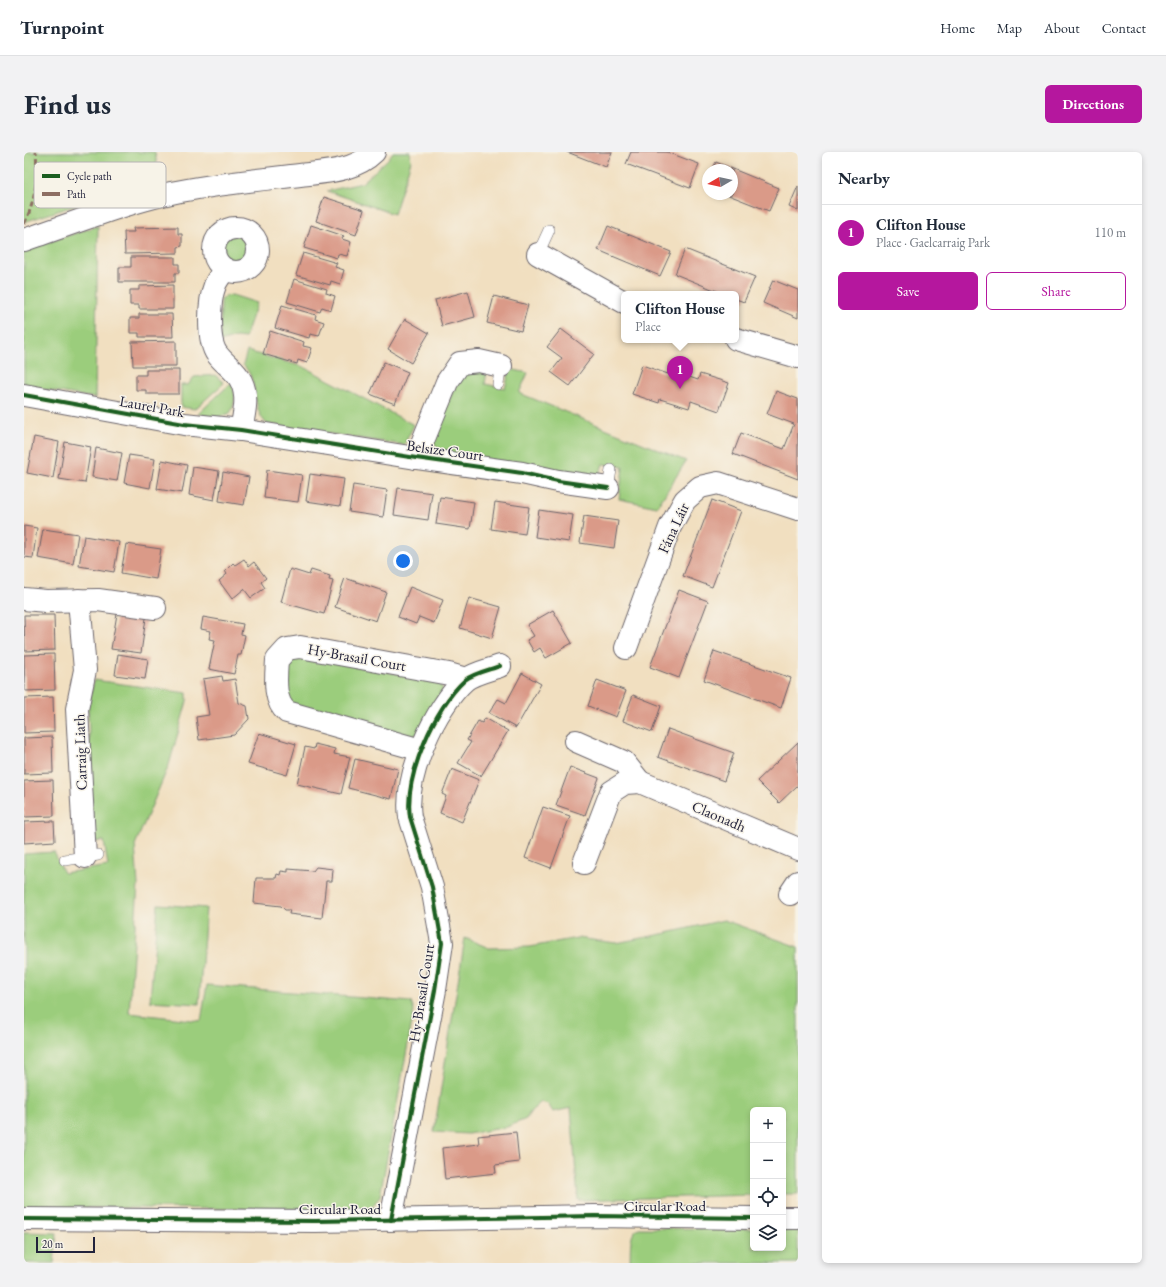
<!DOCTYPE html>
<meta charset="utf-8">
<style>
body{margin:0;font-family:"EB Garamond",serif;background:#f2f2f3;color:#1f2937}
.controls{position:absolute;right:12px;bottom:12px;display:grid;overflow:hidden;border-radius:6px;box-shadow:0 2px 6px #0003}
.controls button{width:36px;height:36px;display:grid;place-items:center;padding:0;border:0;border-bottom:1px solid #e0e1e3;background:#fff;color:#1f2937;font:20px sans-serif}
.compass{position:absolute;left:678px;top:12px;width:36px;height:36px;border-radius:50%;background:#fff;box-shadow:0 2px 6px #0003;rotate:261deg}
.scale{position:absolute;left:12px;bottom:10px;width:59px;box-sizing:border-box;padding-left:4px;border:2px solid #22223b;border-top:0;font-size:11px;line-height:14px;white-space:nowrap;color:#22223b;-webkit-text-stroke:3px #f7f3e8;paint-order:stroke}
.you{position:absolute;left:379px;top:409px;width:14px;height:14px;margin:-10px;border:3px solid #fff;border-radius:50%;background:#1a73e8;box-shadow:0 0 0 6px #1a73e833}
.badge{display:grid;place-items:center;width:26px;height:26px;border-radius:50%;background:#b5179e;color:#fff;font-size:13px;font-weight:700}
.pin{position:absolute;translate:-50% -33px;filter:drop-shadow(0 1px 2px #0008)}
.pin::after{content:'';position:absolute;top:21px;width:14px;height:12px;background:inherit;clip-path:polygon(0 0,100% 0,50% 100%)}
.popup{position:absolute;left:597px;top:139px;width:118px;height:52px;box-sizing:border-box;display:grid;place-content:center;border-radius:6px;background:#fff;filter:drop-shadow(0 1px 3px #0005);font-size:13px;white-space:nowrap;color:#747a83}
.popup b{font-size:15px;color:#1f2937}
.popup::after{content:'';position:absolute;left:50%;top:100%;margin-left:-8px;border:8px solid transparent;border-top-color:#fff}
.list{margin:0;padding:0;list-style:none}
h2{display:flex;justify-content:space-between;align-items:center;height:52px;margin:0;padding:0 16px;font-size:17px}
h2 small{font-size:13px;font-weight:400;color:#747a83}
.list li{display:grid;grid-template-columns:26px 1fr auto;gap:12px;align-items:center;box-sizing:border-box;height:56px;padding:0 16px;border-top:1px solid #e0e1e3}
.list b{display:block;font-size:15px;white-space:nowrap}
.list p{margin:0;font-size:13px;white-space:nowrap;color:#747a83}
.list em{font-size:13px;font-style:normal;color:#747a83}
.actions{display:flex;gap:8px;padding:12px 16px}
.actions a{flex:1;padding:9px 0;border:1px solid #b5179e;border-radius:6px;text-align:center;font-size:14px;color:#b5179e}
.actions .main{background:#b5179e;color:#fff}
.icon{flex:none;width:22px;height:22px;fill:none;stroke:currentColor;stroke-width:2;stroke-linecap:round;stroke-linejoin:round}
.map{position:relative;flex:none;width:774px;height:1111px;overflow:hidden;border-radius:6px}
header{display:flex;align-items:center;gap:24px;box-sizing:border-box;height:56px;padding:0 20px;background:#fff;border-bottom:1px solid #e0e1e3}
header strong{font-size:19px}
nav{display:flex;gap:22px;margin-inline-start:auto;font-size:14px}
.intro{display:flex;align-items:center;justify-content:space-between;box-sizing:border-box;height:96px;padding:0 24px}
h1{margin:0;font-size:28px}
.button{padding:10px 18px;border-radius:6px;background:#b5179e;color:#fff;font-size:14px;font-weight:700}
main{display:flex;gap:24px;padding:0 24px}
aside{flex:1;background:#fff;border-radius:6px;box-shadow:0 2px 6px #0003}
.map>svg:first-child{display:block}
.green{fill:#9bcd7c;stroke:#5e785c}
.building{fill:#da9a88}
.lines{fill:none;stroke-linecap:round;stroke-linejoin:round}
.service-casing{stroke:#6a646a;stroke-width:12}
.minor-casing{stroke:#6a646a;stroke-width:24}
.tertiary-casing{stroke:#6a646a;stroke-width:24}
.service{stroke:#fff;stroke-width:11}
.minor{stroke:#fff;stroke-width:22}
.tertiary{stroke:#fff;stroke-width:22}
.quiet{stroke:#8d6e63;stroke-width:3;stroke-dasharray:6 3;stroke-linecap:butt}
.cycleway-casing{stroke:#f7f3e8;stroke-width:6}
.cycleway{stroke:#1b5e20;stroke-width:4}
.labels{text-anchor:middle;dominant-baseline:central;stroke-width:3;stroke-linejoin:round;paint-order:stroke}
.street-label{font-size:15px;fill:#22223b;stroke:#f7f3e8}
.key{fill:#f7f3e8;stroke:#b7b4b4;stroke-width:1}
.key-label{font-size:11px;fill:#22223b}
</style>
<header>
<strong>Turnpoint</strong>
<nav><a>Home</a><a>Map</a><a>About</a><a>Contact</a></nav>
</header>
<div class="intro"><h1>Find us</h1><a class="button">Directions</a></div>
<main>
<div class="map">
<svg width="774" height="1111" viewBox="0 0 774 1111">
<rect width="100%" height="100%" fill="#f7f3e8"/>
<filter id="ink" filterUnits="userSpaceOnUse"><feTurbulence type="fractalNoise" baseFrequency=".025" numOctaves="2"/><feDisplacementMap in="SourceGraphic" scale="8" xChannelSelector="R" yChannelSelector="G"/><feConvolveMatrix kernelMatrix="1 2 1 2 8 2 1 2 1" color-interpolation-filters="sRGB"/></filter>
<filter id="wash" filterUnits="userSpaceOnUse"><feTurbulence type="fractalNoise" baseFrequency=".012" numOctaves="4" result="noise"/><feDisplacementMap in="SourceGraphic" scale="16" xChannelSelector="R" yChannelSelector="G"/><feGaussianBlur stdDeviation="0.9" result="paint"/><feColorMatrix in="noise" values="0 0 0 0 0 0 0 0 0 0 0 0 0 0 0 0 0 1.4 0 .05"/><feComposite in="paint" operator="in"/></filter>
<g filter="url(#wash)">
<rect width="100%" height="100%" fill="#f1dfc0"/>
<g class="green">
<path d="M 0,0 L 131,0 L 135,29 L 71,47 L 0,70 Z"/>
<path d="M 369,0 L 386,0 L 387,9 L 370,62 L 303,39 L 338,31 L 364,7 Z"/>
<path d="M 74,74 L 71,246 L 0,234 L 0,98 Z"/>
<circle cx="211" cy="97" r="14"/>
<path d="M 208,143 L 233,151 L 221,186 L 212,185 L 196,190 L 197,148 L 202,144 Z"/>
<path d="M 223,199 L 280,215 L 390,273 L 380,293 L 243,272 C 226,256 236,229 219,213 Z"/>
<path d="M 486,217 L 504,221 L 495,241 L 662,309 L 633,355 L 595,347 L 599,315 L 579,312 L 574,326 L 416,300 L 409,289 L 436,221 L 463,219 L 461,232 L 481,236 Z"/>
<path d="M 191,223 L 200,231 L 171,257 L 157,255 L 157,233 L 164,233 L 170,225 Z"/>
<path d="M 207,231 C 212,241 212,251 206,261 L 192,266 L 174,262 Z"/>
<path d="M 274,504 L 415,529 L 419,538 L 392,583 L 386,585 L 270,554 L 262,547 L 262,511 Z"/>
<path d="M 70,528 L 163,541 L 163,549 L 145,613 L 111,693 L 114,733 L 105,861 L 177,869 L 183,833 L 387,850 L 390,859 L 356,1044 L 346,1058 L 0,1055 L 0,702 L 30,700 L 40,721 L 84,714 L 80,689 L 69,690 L 64,555 Z"/>
<path d="M 134,752 L 182,756 L 175,852 L 126,849 Z"/>
<path d="M 700,768 L 774,795 L 774,1042 L 759,1042 L 759,958 L 729,958 L 729,1043 L 554,1048 L 547,956 L 529,960 L 524,952 L 517,950 L 507,959 L 502,967 L 483,975 L 444,982 L 410,980 L 441,786 L 465,796 L 506,795 L 553,786 L 592,791 L 643,781 Z"/>
<path d="M 615,1076 L 729,1077 L 729,1096 L 759,1096 L 759,1078 L 774,1078 L 774,1111 L 606,1111 C 607,1100 604,1081 615,1076 Z"/>
<path d="M 0,1080 L 33,1081 L 30,1111 L 0,1111 Z"/>
</g>
<g id="blocks">
<g class="building">
<path d="M 543,0 L 588,0 L 582,15 Z"/>
<path d="M 607,0 L 643,0 L 675,12 L 666,36 L 602,12 Z"/>
<path d="M 692,10 L 755,36 L 745,59 L 702,42 L 708,42 L 708,18 L 688,18 Z"/>
<path d="M 774,34 L 774,59 L 765,55 Z"/>
<path d="M 300,45 L 340,58 L 332,83 L 292,69 Z"/>
<path d="M 287,73 L 320,84 L 318,87 L 327,90 L 323,104 L 314,102 L 313,106 L 280,96 Z"/>
<path d="M 584,74 L 647,100 L 636,124 L 574,98 Z"/>
<path d="M 154,75 L 154,82 L 158,82 L 158,94 L 154,95 L 154,101 L 101,102 L 100,80 L 110,80 L 109,76 Z"/>
<path d="M 661,97 L 731,125 L 720,150 L 712,147 L 712,142 L 700,142 L 651,122 Z"/>
<path d="M 279,101 L 313,111 L 311,115 L 320,118 L 316,132 L 307,129 L 306,133 L 272,123 Z"/>
<path d="M 107,105 L 151,105 L 151,112 L 155,112 L 155,121 L 151,121 L 151,130 L 95,130 L 95,115 L 107,115 Z"/>
<path d="M 270,127 L 303,137 L 302,141 L 311,144 L 307,158 L 298,155 L 296,160 L 263,150 Z"/>
<path d="M 749,128 L 774,138 L 774,166 L 739,151 Z"/>
<path d="M 149,133 L 149,157 L 115,157 L 115,153 L 106,153 L 106,138 L 115,138 L 115,134 Z"/>
<path d="M 444,139 L 451,165 L 418,174 L 411,148 Z"/>
<path d="M 470,144 L 504,153 L 497,179 L 463,171 Z"/>
<path d="M 258,153 L 292,163 L 291,167 L 300,170 L 295,184 L 286,182 L 285,186 L 251,176 Z"/>
<path d="M 115,162 L 148,162 L 149,185 L 115,185 L 115,181 L 106,181 L 106,166 L 115,166 Z"/>
<path d="M 381,167 L 405,181 L 387,211 L 364,197 Z"/>
<path d="M 537,177 L 570,202 L 546,234 L 527,220 L 538,206 L 523,195 Z"/>
<path d="M 246,179 L 280,190 L 279,194 L 288,196 L 283,211 L 274,208 L 273,212 L 239,202 Z"/>
<path d="M 152,189 L 152,214 L 109,214 L 108,190 Z"/>
<path d="M 360,210 L 384,220 L 371,252 L 346,242 Z"/>
<path d="M 618,213 L 644,222 L 645,218 L 674,228 L 676,222 L 705,231 L 695,259 L 667,249 L 665,256 L 636,247 L 635,251 L 608,242 Z"/>
<path d="M 122,218 L 155,218 L 155,242 L 122,242 L 122,238 L 112,238 L 112,223 L 122,223 Z"/>
<path d="M 752,239 L 774,247 L 774,327 L 709,302 L 717,281 L 760,297 L 770,272 L 743,262 Z"/>
<path d="M 10,285 L 35,290 L 29,326 L 3,321 Z"/>
<path d="M 41,290 L 67,295 L 61,331 L 35,327 Z"/>
<path d="M 72,296 L 98,301 L 93,329 L 68,325 Z"/>
<path d="M 105,303 L 131,307 L 126,336 L 100,331 Z"/>
<path d="M 138,308 L 163,313 L 158,341 L 133,337 Z"/>
<path d="M 169,315 L 195,319 L 190,348 L 165,343 Z"/>
<path d="M 243,318 L 278,323 L 274,350 L 240,346 Z"/>
<path d="M 199,320 L 225,325 L 220,353 L 195,349 Z"/>
<path d="M 286,322 L 320,327 L 316,354 L 282,349 Z"/>
<path d="M 329,333 L 363,338 L 359,365 L 325,360 Z"/>
<path d="M 374,336 L 408,341 L 404,368 L 370,363 Z"/>
<path d="M 416,345 L 450,350 L 446,377 L 412,372 Z"/>
<path d="M 688,348 L 717,359 L 688,435 L 659,424 Z"/>
<path d="M 471,350 L 505,355 L 501,382 L 467,377 Z"/>
<path d="M 515,358 L 549,363 L 545,390 L 511,385 Z"/>
<path d="M 560,364 L 594,369 L 590,396 L 556,391 Z"/>
<path d="M 0,374 L 13,376 L 9,406 L 0,405 Z"/>
<path d="M 19,377 L 54,382 L 49,412 L 14,406 Z"/>
<path d="M 60,384 L 95,390 L 90,420 L 55,414 Z"/>
<path d="M 102,392 L 137,397 L 132,427 L 97,421 Z"/>
<path d="M 220,407 L 225,414 L 230,410 L 242,426 L 237,430 L 241,436 L 227,446 L 220,437 L 208,447 L 195,429 L 203,422 L 201,419 L 209,411 L 211,413 Z"/>
<path d="M 266,417 L 285,423 L 287,418 L 306,424 L 305,428 L 309,429 L 300,462 L 257,450 Z"/>
<path d="M 321,426 L 362,440 L 352,469 L 311,455 Z"/>
<path d="M 386,435 L 419,448 L 410,471 L 395,465 L 392,472 L 374,465 Z"/>
<path d="M 655,438 L 684,449 L 655,526 L 626,515 Z"/>
<path d="M 445,446 L 477,455 L 468,486 L 436,476 Z"/>
<path d="M 529,458 L 548,491 L 522,506 L 516,496 L 510,500 L 503,488 L 510,484 L 503,473 Z"/>
<path d="M 93,462 L 122,466 L 117,501 L 87,497 Z"/>
<path d="M 0,463 L 30,463 L 31,498 L 1,499 Z"/>
<path d="M 179,465 L 219,472 L 217,482 L 221,483 L 217,503 L 214,503 L 210,522 L 185,517 L 191,488 L 185,487 L 187,479 L 177,477 Z"/>
<path d="M 690,499 L 767,526 L 757,556 L 680,528 Z"/>
<path d="M 30,502 L 31,538 L 1,539 L 0,503 Z"/>
<path d="M 94,502 L 124,507 L 121,527 L 91,523 Z"/>
<path d="M 498,521 L 517,532 L 492,576 L 465,561 L 474,547 L 482,551 Z"/>
<path d="M 198,524 L 199,529 L 211,527 L 215,551 L 223,554 L 225,567 L 210,583 L 175,588 L 172,565 L 185,563 L 179,527 Z"/>
<path d="M 573,528 L 602,539 L 592,565 L 564,554 Z"/>
<path d="M 609,543 L 637,554 L 628,580 L 599,569 Z"/>
<path d="M 29,545 L 30,580 L 0,581 L 0,546 Z"/>
<path d="M 461,566 L 484,579 L 457,624 L 434,611 L 447,590 L 443,588 L 454,569 L 458,571 Z"/>
<path d="M 644,577 L 710,601 L 700,629 L 634,605 Z"/>
<path d="M 235,581 L 272,592 L 263,623 L 224,612 Z"/>
<path d="M 28,585 L 29,621 L 0,622 L 0,586 Z"/>
<path d="M 774,590 L 774,633 L 755,651 L 733,629 Z"/>
<path d="M 291,592 L 311,597 L 310,602 L 326,605 L 317,642 L 273,632 L 281,595 L 290,597 Z"/>
<path d="M 331,607 L 374,617 L 367,647 L 324,636 Z"/>
<path d="M 546,615 L 575,626 L 561,663 L 532,653 Z"/>
<path d="M 428,617 L 455,628 L 438,670 L 416,661 L 422,644 L 418,642 Z"/>
<path d="M 29,628 L 30,664 L 0,665 L 0,629 Z"/>
<path d="M 519,655 L 546,664 L 527,716 L 501,706 Z"/>
<path d="M 30,669 L 31,689 L 0,691 L 0,670 Z"/>
<path d="M 292,715 L 309,717 L 308,729 L 302,729 L 298,766 L 265,762 L 266,758 L 261,758 L 257,754 L 230,751 L 232,726 L 252,726 L 253,722 L 256,723 L 257,719 L 264,720 L 264,717 L 289,719 Z"/>
<path d="M 492,980 L 495,1010 L 471,1013 L 472,1021 L 421,1027 L 418,996 L 455,992 L 454,984 Z"/>
</g>
</g>
</g>
<g filter="url(#ink)">
<use href="#blocks" fill-opacity="0" stroke="#6a646a" stroke-width="1"/>
<g class="lines">
<defs>
<g id="service">
<path d="M 514,102 L 525,78"/>
<path d="M 474,232 L 477,214"/>
<path d="M 584,336 L 587,318"/>
<path d="M 41,708 L 74,703"/>
</g>
<g id="minor">
<circle cx="212" cy="98" r="22"/>
<path d="M 0,88 C 48,72 97,52 147,41 C 190,32 233,28 276,23 C 301,20 331,19 350,0"/>
<path d="M 514,102 L 600,150"/>
<path d="M 201,117 C 198,122 193,127 191,133 C 185,148 183,188 193,202 C 200,212 212,218 217,229 C 225,245 220,262 217,278"/>
<path d="M 712,187 L 774,205"/>
<path d="M 0,243 L 160,272 L 217,278 L 392,306 L 498,321 L 534,329 L 584,336"/>
<path d="M 392,306 L 423,230 L 436,211 L 455,209 L 477,214"/>
<path d="M 0,447 L 22,449 L 74,448 L 131,456"/>
<path d="M 55,448 L 61,518 L 53,557 L 61,705"/>
<path d="M 602,496 L 646,375 L 661,348 L 676,335 L 694,331 L 774,357"/>
<path d="M 552,589 L 600,610 L 616,630"/>
<path d="M 397,598 L 263,560 C 249,549 252,525 253,508 L 263,497 L 276,495 L 425,522 L 442,527"/>
<path d="M 560,711 L 587,640 L 601,631 L 616,630 L 774,697"/>
<path d="M 766,742 L 774,730"/>
<path d="M 367,1068 L 411,838 L 418,791 L 408,735 L 386,665 C 380,624 411,555 441,528 C 450,521 465,518 476,514"/>
</g>
<g id="tertiary">
<path d="M 759,1066 L 774,1066"/>
<path d="M 0,1067 L 291,1069 L 570,1064 L 729,1066"/>
</g>
</defs>
<use href="#service" class="service-casing"/>
<use href="#minor" class="minor-casing"/>
<use href="#tertiary" class="tertiary-casing"/>
<use href="#service" class="service"/>
<use href="#minor" class="minor"/>
<use href="#tertiary" class="tertiary"/>
<path class="quiet" d="M 0,72 C 12,48 14,26 12,0"/>
<defs>
<g id="cycleway">
<path d="M 0,243 L 160,272 L 217,278 L 392,306 L 498,321 L 534,329 L 584,336"/>
<path d="M 0,1067 L 291,1069 L 570,1064 L 729,1066"/>
<path d="M 367,1068 L 411,838 L 418,791 L 408,735 L 386,665 C 380,624 411,555 441,528 C 450,521 465,518 476,514"/>
</g>
</defs>
<use href="#cycleway" class="cycleway-casing"/>
<use href="#cycleway" class="cycleway"/>
</g>
</g>
<g class="labels">
<g class="street-label">
<text transform="translate(128 254) rotate(10)">Laurel Park</text>
<text transform="translate(421 298) rotate(8)">Belsize Court</text>
<text transform="translate(649 376) rotate(-65)">Fána Láir</text>
<text transform="translate(333 505) rotate(10)">Hy-Brasail Court</text>
<text transform="translate(56 600) rotate(-92)">Carraig Liath</text>
<text transform="translate(695 664) rotate(23)">Claonadh</text>
<text transform="translate(397 841) rotate(-81)">Hy-Brasail Court</text>
<text x="641" y="1053">Circular Road</text>
<text x="316" y="1056">Circular Road</text>
</g>
</g>
<rect x="10" y="10" width="132" height="46" rx="6" class="key"/>
<rect x="18" y="22" width="18" height="4" fill="#1b5e20"/>
<rect x="18" y="40" width="18" height="4" fill="#8d6e63"/>
<g class="key-label">
<text x="43" y="28">Cycle path</text>
<text x="43" y="46">Path</text>
</g>
</svg>
<div class="controls">
<button>+</button>
<button>−</button>
<button><svg class="icon" aria-label="locate" viewBox="0 0 24 24"><circle cx="12" cy="12" r="6"/><path d="M12 2v4M12 18v4M2 12h4M18 12h4"/></svg></button>
<button><svg class="icon" aria-label="layers" viewBox="0 0 24 24"><path d="M12 4l9 5-9 5-9-5zM3 14l9 5 9-5"/></svg></button>
</div>
<svg class="compass" viewBox="-18 -18 36 36"><path d="M0-13l5 13h-10z" fill="#e53935"/><path d="M0 13l5-13h-10z" fill="#747a83"/></svg>
<div class="scale">20 m</div>
<div class="you"></div>
<div class="pin badge" style="left:656px;top:237px">1</div>
<div class="popup"><b>Clifton House</b>Place</div>
</div>
<aside>
<h2>Nearby<small></small></h2>
<ul class="list">
<li><span class="badge">1</span><div><b>Clifton House</b><p>Place · Gaelcarraig Park</p></div><em>110 m</em></li>
</ul>
<div class="actions"><a class="main">Save</a><a>Share</a></div>
</aside>
</main>
